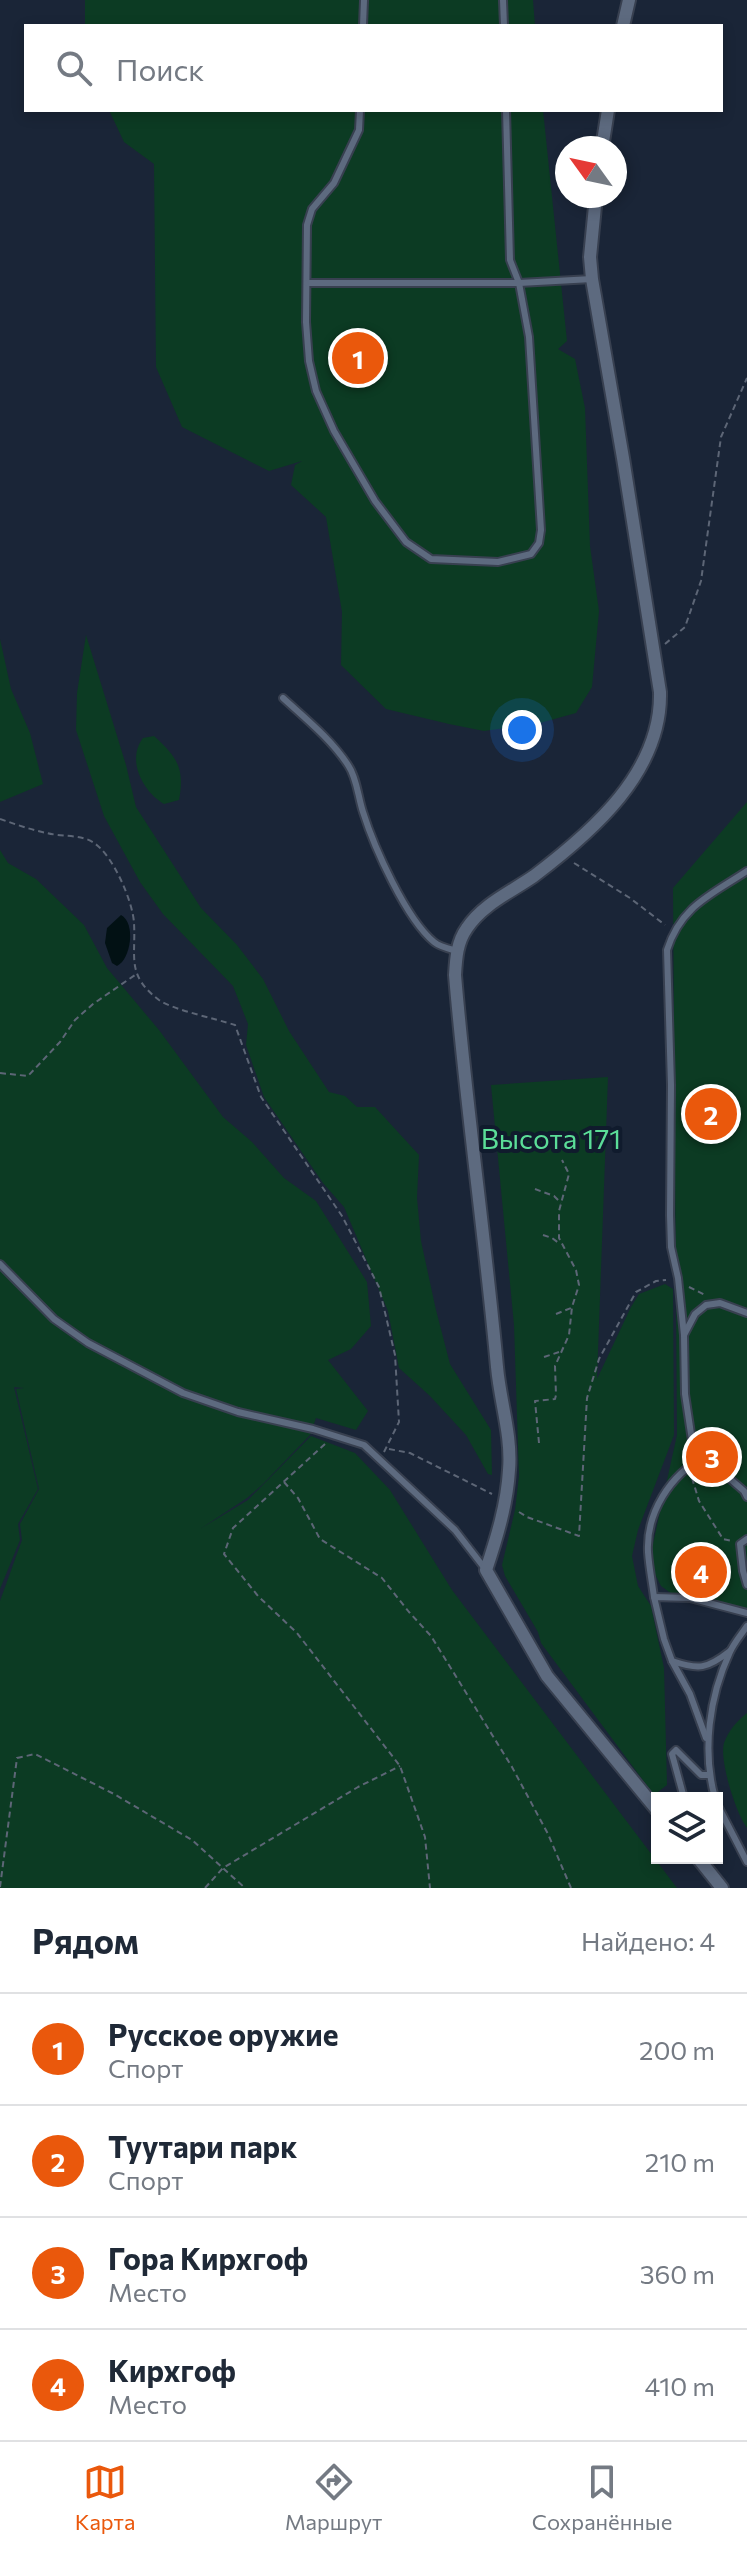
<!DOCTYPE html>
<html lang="ru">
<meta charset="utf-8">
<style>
body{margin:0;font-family:Commissioner,sans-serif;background:#f6f6f7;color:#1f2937}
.controls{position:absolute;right:24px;bottom:24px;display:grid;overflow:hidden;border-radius:0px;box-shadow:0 4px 12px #0003}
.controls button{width:72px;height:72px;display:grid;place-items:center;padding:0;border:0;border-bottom:2px solid #e0e1e3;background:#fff;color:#1f2937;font:40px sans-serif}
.compass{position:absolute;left:555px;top:136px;width:72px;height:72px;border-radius:50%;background:#fff;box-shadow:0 4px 12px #0003;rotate:303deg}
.you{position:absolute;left:522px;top:730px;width:28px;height:28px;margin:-20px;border:6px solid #fff;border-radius:50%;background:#1a73e8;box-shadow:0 0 0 12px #1a73e833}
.badge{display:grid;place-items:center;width:52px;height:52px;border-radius:50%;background:#ea580c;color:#fff;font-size:26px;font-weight:700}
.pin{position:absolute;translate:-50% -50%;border:4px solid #fff;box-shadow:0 2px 8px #0006}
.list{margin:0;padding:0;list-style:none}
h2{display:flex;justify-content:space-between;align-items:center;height:104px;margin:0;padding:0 32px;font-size:34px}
h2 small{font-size:26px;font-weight:400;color:#747a83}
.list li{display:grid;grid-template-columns:52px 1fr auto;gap:24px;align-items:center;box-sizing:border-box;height:112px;padding:0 32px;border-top:2px solid #e0e1e3}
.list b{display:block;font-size:30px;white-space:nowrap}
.list p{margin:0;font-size:26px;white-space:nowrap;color:#747a83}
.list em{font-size:26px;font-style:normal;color:#747a83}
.icon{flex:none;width:44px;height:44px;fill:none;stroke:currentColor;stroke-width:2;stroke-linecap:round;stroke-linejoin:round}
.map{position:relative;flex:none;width:747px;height:1888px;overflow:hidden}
.search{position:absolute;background:#fff;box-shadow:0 4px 12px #0003;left:24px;right:24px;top:24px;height:88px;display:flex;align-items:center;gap:20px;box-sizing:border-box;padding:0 28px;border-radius:0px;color:#747a83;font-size:30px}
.sheet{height:552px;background:#fff}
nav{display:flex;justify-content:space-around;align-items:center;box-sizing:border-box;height:112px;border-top:2px solid #e0e1e3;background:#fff;font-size:22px;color:#747a83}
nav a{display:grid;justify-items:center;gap:4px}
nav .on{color:#ea580c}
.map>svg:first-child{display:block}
.green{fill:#0c3b23}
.water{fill:#021114}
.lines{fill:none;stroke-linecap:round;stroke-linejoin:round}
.service-casing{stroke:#384050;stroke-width:10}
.minor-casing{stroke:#384050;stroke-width:16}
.path{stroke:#5d6676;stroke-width:2;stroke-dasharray:6 4;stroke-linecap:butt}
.service{stroke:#5d6a7f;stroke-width:6}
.minor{stroke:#5d6a7f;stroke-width:12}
.labels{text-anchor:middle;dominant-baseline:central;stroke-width:8;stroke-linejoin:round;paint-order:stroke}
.park-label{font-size:28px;fill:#5bdd98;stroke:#101b2d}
</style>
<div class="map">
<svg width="747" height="1888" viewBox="0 0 747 1888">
<rect width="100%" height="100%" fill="#1a2537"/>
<g class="green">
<path d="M 85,0 L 533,0 L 535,26 L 85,26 Z"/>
<path d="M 109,110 L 543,110 L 567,341 L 558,349 L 575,359 L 585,408 L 590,546 L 599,611 L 592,687 L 576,713 L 540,723 L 484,731 L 449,724 L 386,709 L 341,665 L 342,612 L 326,517 L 291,485 L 295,465 L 302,461 L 269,471 L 182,427 L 156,367 L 154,164 L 124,142 Z"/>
<path d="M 86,635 L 126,765 L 136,807 L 201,908 L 237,945 L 263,979 L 289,1031 L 329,1092 L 345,1096 L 357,1107 L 375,1107 L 419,1155 L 417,1198 L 421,1241 L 436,1310 L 450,1364 L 491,1430 L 492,1475 L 488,1474 L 466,1435 L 430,1396 L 399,1368 L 388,1311 L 344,1207 L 323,1183 L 264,1097 L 246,1045 L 248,1024 L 233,986 L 163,914 L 140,882 L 104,816 L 76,730 L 77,693 Z"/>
<path d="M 0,639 L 11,689 L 30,733 L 43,784 L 0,802 Z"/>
<path d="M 154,736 C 177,757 185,768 179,800 L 164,804 C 143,792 126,760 143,738 Z"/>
<path d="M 747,802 L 747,1610 L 683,1602 L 661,1586 L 649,1562 L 677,1435 L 673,888 Z"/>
<path d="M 0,850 L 8,863 L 36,879 L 84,925 L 107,968 L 159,1030 L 223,1117 L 252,1142 L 284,1178 L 316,1201 L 367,1282 L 371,1326 L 351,1349 L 328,1360 L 368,1411 L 356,1430 L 316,1418 L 310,1435 L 263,1484 L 247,1498 L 200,1529 L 248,1500 L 311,1436 L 355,1453 L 390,1490 L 452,1590 L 677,1888 L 0,1888 L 0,1601 L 22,1540 L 20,1524 L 39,1489 L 16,1389 L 24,1388 L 14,1387 L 38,1489 L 18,1524 L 20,1540 L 0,1589 Z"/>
<path d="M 608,1077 L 597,1379 L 631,1307 L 639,1294 L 665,1284 L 673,1289 L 674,1435 L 638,1530 L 632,1556 L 638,1586 L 651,1606 L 664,1668 L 667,1785 L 654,1795 L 541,1643 L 538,1632 L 505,1576 L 502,1565 L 515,1510 L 519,1476 L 514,1325 L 491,1085 Z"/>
<path d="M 747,1713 L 747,1828 C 736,1814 719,1760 724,1743 C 729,1730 736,1722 747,1713 Z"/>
</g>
<path class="water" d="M 121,915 C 136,923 131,959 117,966 L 112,963 L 105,943 L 107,928 Z"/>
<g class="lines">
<defs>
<g id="service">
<path d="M 503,0 L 504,26"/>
<path d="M 363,26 L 364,0"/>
<path d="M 360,110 L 359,130 L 334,183 L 312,209 L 307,225 L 306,322 L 309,361 L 316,391 L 334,431 L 375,501 L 406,542 L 431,559 L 498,562 L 531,554 L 539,543 L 541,530 L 529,337 L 519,283 L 510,260 L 506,110"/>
<path d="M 307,283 L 519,283 L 592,279"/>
<path d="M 283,698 C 306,719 331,739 348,765 C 357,778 358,797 363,812 C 374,847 406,919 434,942 C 440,947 450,949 457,951"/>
<path d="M 0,1264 L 54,1319 L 88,1343 L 183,1393 L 238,1412 L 313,1429 L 364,1445 L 455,1530 L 486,1570"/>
<path d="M 747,1313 L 720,1303 L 706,1305 L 695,1314 L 684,1335 L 685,1394 L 693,1447 L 744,1491 L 747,1497"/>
<path d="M 684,1335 L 678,1278 L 671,1247 L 670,1215 L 671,1085 L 667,950 C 681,906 711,895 747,871"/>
<path d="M 747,1539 L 740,1544 L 743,1571 L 747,1585"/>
<path d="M 654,1597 C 652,1582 649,1567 648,1552 C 646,1513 670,1475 704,1457"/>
<path d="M 730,1651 C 707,1669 699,1670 672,1661 L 664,1639 L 654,1597 L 690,1598 L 747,1613"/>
<path d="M 672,1661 L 690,1694 L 706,1738"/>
<path d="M 684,1798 L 672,1754 L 676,1750 L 701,1775 L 709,1775"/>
<path d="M 715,1798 C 702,1751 709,1697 730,1652 C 734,1643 741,1635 747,1626"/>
<path d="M 717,1804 L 747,1862"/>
</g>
<g id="minor">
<path d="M 623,26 L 629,0"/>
<path d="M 602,148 L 608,110"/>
<path d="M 596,196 L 590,257 L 592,279 L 623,458 L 660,692 C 662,772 592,832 534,876 C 511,892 483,904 467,928 C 457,942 456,958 455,975 C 466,1106 485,1236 497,1367 C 500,1401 512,1436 509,1470 C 507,1504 497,1537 486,1570 L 547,1676 L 657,1810"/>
<path d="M 698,1858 L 722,1888"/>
</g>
</defs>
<use href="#service" class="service-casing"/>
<use href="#minor" class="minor-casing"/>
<g class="path">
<path d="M 665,644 L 685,627 L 701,581 L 721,437 L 747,378"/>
<path d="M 0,819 C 15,824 31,830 47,833 C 61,837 82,834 94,843 C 113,855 133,902 134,923 C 136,958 126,975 159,1000 C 173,1010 217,1019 235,1025 L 261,1097 L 342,1216 L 379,1287 L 395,1355 L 399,1422 L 384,1452"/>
<path d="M 574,863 L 630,898 L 665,925"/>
<path d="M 0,1073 L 28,1076 L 60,1042 L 75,1020 L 93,1004 L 135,975"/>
<path d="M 535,1189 L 554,1196 L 561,1203"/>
<path d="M 543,1235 L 552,1238 L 560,1244"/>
<path d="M 689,1287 L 705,1295"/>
<path d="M 556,1314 L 571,1308"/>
<path d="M 544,1357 L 559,1352"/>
<path d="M 539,1443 L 535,1401 L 555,1399 L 556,1395 L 555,1366 L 569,1335 L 572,1307 L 579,1285 L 576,1270 L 559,1238 L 559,1211 L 569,1174 L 562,1160"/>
<path d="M 325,1444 L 233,1528 L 224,1554 L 258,1596 L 297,1633 L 400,1766 L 425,1837 L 430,1888"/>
<path d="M 389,1449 L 410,1453 L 492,1494"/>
<path d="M 692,1478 L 699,1501 L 723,1539 L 732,1541"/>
<path d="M 284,1482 L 298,1498 L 320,1539 L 382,1578 L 409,1612 L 431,1636 L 512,1767 L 548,1834 L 571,1888"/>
<path d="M 519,1512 L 527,1517 L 579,1536 L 587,1398 L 599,1359 L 636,1292 L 656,1281 L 666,1280"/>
<path d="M 0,1887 L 17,1758 L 35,1754 L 114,1794 L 192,1840 L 245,1888"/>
<path d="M 205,1888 L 223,1868 L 358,1787 L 400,1766"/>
</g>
<use href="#service" class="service"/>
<use href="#minor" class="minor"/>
</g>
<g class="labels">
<g class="park-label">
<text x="551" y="1138">Высота 171</text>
</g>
</g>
</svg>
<div class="controls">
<button><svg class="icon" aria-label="layers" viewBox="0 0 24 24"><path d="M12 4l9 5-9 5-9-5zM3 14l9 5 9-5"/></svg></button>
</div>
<svg class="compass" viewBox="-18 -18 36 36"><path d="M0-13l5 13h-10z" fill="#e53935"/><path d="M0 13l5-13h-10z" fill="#747a83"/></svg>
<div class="you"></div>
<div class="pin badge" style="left:358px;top:358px">1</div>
<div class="pin badge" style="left:711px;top:1114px">2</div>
<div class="pin badge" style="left:712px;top:1457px">3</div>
<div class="pin badge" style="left:701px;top:1572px">4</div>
<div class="search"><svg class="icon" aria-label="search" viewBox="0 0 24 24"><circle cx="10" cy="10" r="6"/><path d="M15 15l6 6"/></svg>Поиск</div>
</div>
<section class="sheet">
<h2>Рядом<small>Найдено: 4</small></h2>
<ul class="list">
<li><span class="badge">1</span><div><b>Русское оружие</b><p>Спорт</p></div><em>200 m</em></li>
<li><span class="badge">2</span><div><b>Туутари парк</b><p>Спорт</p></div><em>210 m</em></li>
<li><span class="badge">3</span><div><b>Гора Кирхгоф</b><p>Место</p></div><em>360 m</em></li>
<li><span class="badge">4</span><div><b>Кирхгоф</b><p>Место</p></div><em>410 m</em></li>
</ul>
</section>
<nav>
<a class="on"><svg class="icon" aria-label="map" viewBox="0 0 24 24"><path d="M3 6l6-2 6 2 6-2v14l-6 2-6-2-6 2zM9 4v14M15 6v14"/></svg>Карта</a>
<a><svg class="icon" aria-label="directions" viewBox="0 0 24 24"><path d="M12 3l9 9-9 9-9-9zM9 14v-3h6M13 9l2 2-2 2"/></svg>Маршрут</a>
<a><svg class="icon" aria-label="saved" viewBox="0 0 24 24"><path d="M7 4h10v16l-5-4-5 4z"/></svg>Сохранённые</a>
</nav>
